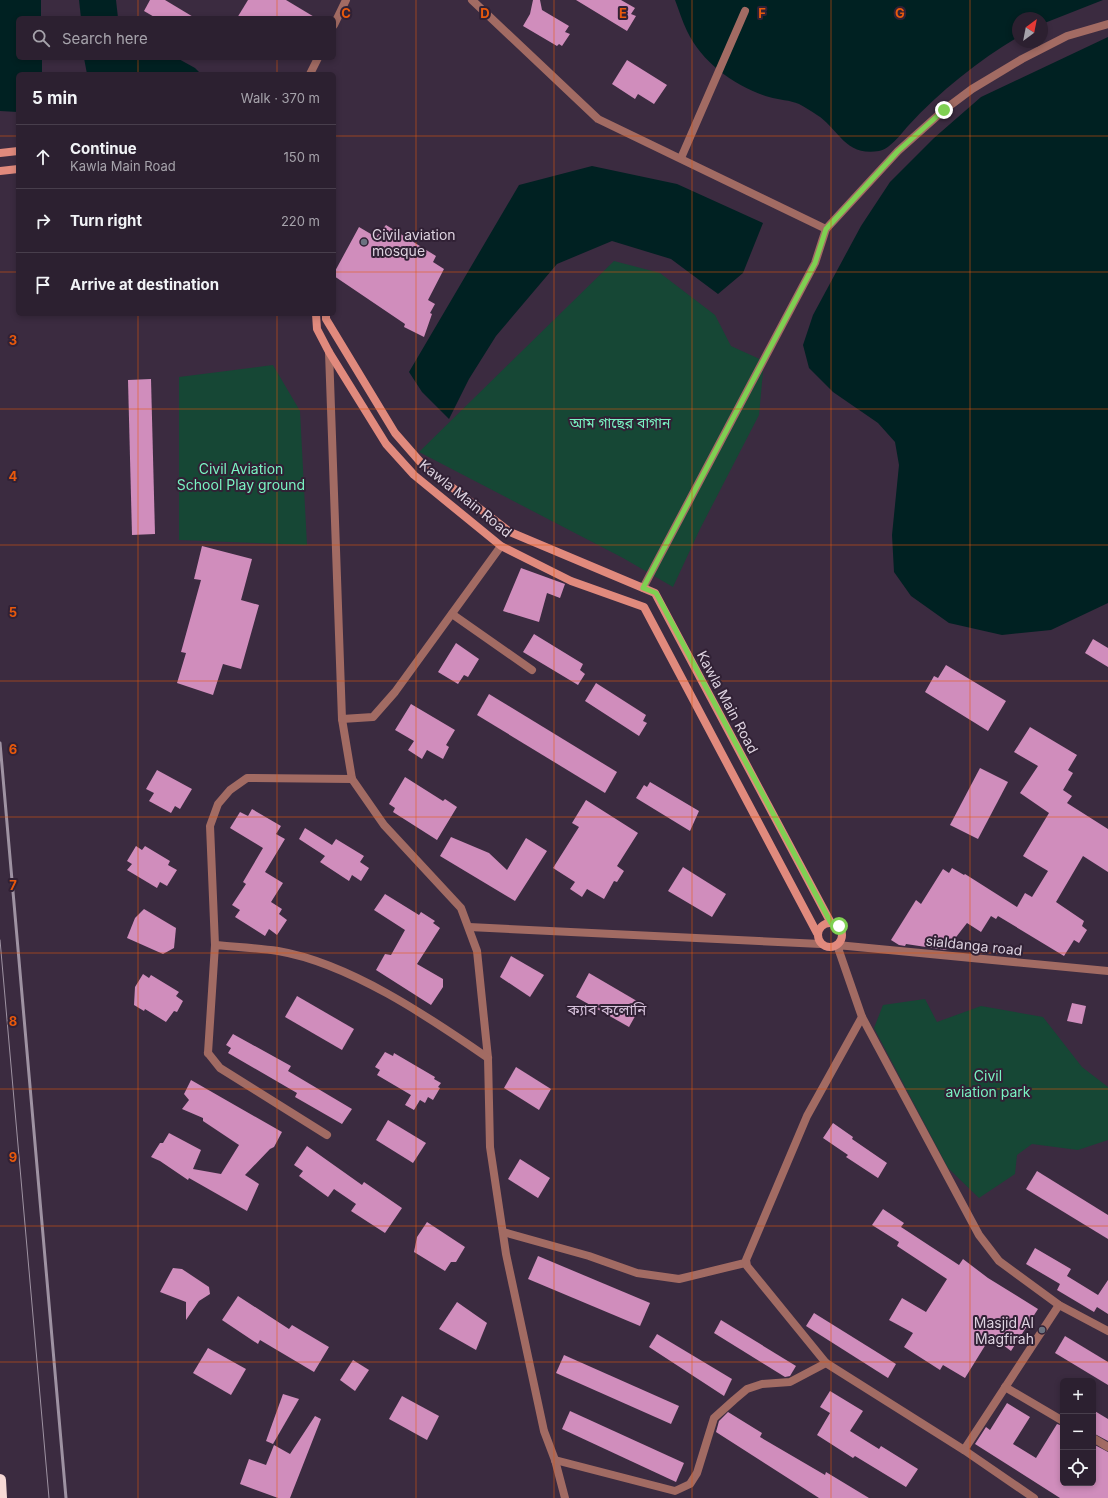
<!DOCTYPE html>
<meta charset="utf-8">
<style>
body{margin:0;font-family:Inter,"Noto Sans Bengali",sans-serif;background:#342838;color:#f1f3f6}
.controls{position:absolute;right:12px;bottom:12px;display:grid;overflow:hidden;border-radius:6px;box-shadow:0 2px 6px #0003}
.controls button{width:36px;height:36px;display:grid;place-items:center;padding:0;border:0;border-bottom:1px solid #483e4c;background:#2c2030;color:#f1f3f6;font:20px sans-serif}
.compass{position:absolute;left:1012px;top:12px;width:36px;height:36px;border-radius:50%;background:#2c2030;box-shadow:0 2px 6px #0003;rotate:32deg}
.stop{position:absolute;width:12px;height:12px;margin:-9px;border:3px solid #7fd052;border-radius:50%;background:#fff}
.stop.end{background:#7fd052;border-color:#fff;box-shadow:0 1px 4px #0008}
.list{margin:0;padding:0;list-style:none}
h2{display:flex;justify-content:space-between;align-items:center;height:52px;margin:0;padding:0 16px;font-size:17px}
h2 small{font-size:13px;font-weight:400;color:#a6a3ab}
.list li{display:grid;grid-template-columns:26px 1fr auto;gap:12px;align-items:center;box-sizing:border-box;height:64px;padding:0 16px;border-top:1px solid #483e4c}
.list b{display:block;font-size:15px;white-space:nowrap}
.list p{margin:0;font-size:13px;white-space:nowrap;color:#a6a3ab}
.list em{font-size:13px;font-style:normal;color:#a6a3ab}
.icon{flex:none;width:22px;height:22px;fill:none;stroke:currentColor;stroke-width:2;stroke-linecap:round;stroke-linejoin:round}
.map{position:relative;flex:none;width:1108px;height:1498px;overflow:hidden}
.search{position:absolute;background:#2c2030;box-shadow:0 2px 6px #0003;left:16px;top:16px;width:320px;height:44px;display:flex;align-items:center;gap:10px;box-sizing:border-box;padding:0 14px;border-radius:6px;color:#a6a3ab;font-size:15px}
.panel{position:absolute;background:#2c2030;box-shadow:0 2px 6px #0003;left:16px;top:72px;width:320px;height:244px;border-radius:6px}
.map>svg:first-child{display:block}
.green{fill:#164735}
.water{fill:#002122}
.building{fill:#d08dbc}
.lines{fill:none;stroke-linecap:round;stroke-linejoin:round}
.street{stroke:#a26b63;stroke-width:8}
.secondary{stroke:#e18a7d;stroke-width:8}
.highway{stroke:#f7dad6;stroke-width:12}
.tram{stroke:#9e92a2;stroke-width:1}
.rail{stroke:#9e92a2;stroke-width:3}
.route{stroke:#7fd052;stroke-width:5}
.grid{fill:none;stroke:#e8590c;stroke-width:1;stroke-opacity:0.55}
.worship-dot{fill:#6b7280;stroke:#312135;stroke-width:1.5}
.labels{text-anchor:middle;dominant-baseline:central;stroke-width:4;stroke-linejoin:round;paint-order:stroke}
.poi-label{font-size:14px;fill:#ddd3e0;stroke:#312135;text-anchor:start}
.park-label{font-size:14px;fill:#79f3c2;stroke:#312135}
.street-label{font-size:14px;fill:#ddd3e0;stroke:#312135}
.neighbourhood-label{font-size:15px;fill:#d7c2dc;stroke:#312135}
.grid-label{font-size:13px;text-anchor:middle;font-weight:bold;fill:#e8590c;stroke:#312135;stroke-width:4;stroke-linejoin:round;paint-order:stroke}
</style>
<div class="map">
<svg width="1108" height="1498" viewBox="0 0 1108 1498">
<rect width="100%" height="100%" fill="#3b2b40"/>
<g class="green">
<path d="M 614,261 L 660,273 L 715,315 L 731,346 L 764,361 L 759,415 L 700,529 L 673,587 L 623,558 L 419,452 Z"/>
<path d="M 273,365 L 300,411 L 307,545 L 179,540 L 179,377 Z"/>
<path d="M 925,999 L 937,1022 L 981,1006 L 1043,1017 L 1082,1067 L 1108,1087 L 1108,1140 L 1078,1150 L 1032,1144 L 1017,1155 L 1015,1174 L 979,1198 L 948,1168 L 874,1028 L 883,1005 Z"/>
</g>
<g class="water">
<path d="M 0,0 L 41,0 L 41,18 L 18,18 L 18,58 L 42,58 L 42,74 L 18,74 L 18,112 L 0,111 Z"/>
<path d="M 79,0 L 116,0 L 118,18 L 81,18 Z"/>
<path d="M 675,0 L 1103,0 L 1042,24 L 1042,18 L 1018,18 L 1018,37 C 978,61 940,91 908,126 C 901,134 890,149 879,151 C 845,157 838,128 817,115 C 811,111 805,107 799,104 C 790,100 779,100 769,97 C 736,87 702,63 687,31 C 682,21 679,10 675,0 Z"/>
<path d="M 1108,37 L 1108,603 L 1051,630 L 1002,635 L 949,623 L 911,596 L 894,572 L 892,535 L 899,465 L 895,442 L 878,423 L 833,392 L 809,368 L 803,345 L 813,315 L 861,226 L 890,182 L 934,138 L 981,97 Z"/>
<path d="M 84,58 L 177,58 L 195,68 L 201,74 L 87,74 Z"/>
<path d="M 592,166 L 677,184 L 763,223 L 743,273 L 718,294 L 671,259 L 612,241 L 557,264 L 496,336 L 469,379 L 449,419 L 422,392 L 409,372 L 519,185 Z"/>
</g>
<g class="building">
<path d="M 150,0 L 165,0 L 195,18 L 156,18 L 144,11 Z"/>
<path d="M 248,0 L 286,0 L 316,18 L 237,18 Z"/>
<path d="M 533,0 L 540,0 L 542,10 L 569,26 L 565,32 L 570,34 L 562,46 L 559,44 L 557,46 L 523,26 L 530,14 Z"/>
<path d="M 576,0 L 621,0 L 635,8 L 631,14 L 636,16 L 627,31 Z"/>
<path d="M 627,60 L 667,85 L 654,104 L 638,94 L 635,99 L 612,84 Z"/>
<path d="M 386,225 L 436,256 L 433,262 L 444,269 L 428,300 L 435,304 L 430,313 L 432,314 L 424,337 L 404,327 L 405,324 L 334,276 L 334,273 L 359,227 L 376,237 Z"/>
<path d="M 151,379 L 155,534 L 132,535 L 128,380 Z"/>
<path d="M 202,546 L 252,559 L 241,600 L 259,605 L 241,669 L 223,664 L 213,695 L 177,683 L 186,653 L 181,652 L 201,580 L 194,579 Z"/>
<path d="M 521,568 L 565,584 L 560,598 L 547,593 L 539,622 L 503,611 Z"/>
<path d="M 534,634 L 583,664 L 580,670 L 585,674 L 578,685 L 523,652 Z"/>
<path d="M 1093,639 L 1108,648 L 1108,667 L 1085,653 Z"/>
<path d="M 456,643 L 479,659 L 468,677 L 464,675 L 458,684 L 438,672 Z"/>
<path d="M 946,665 L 1006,701 L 988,731 L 925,692 L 934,676 L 938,678 Z"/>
<path d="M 596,683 L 646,715 L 643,721 L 647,723 L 639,736 L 585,701 Z"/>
<path d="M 489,694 L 617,772 L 605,793 L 477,715 Z"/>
<path d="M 411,704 L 455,730 L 446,745 L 449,747 L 443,759 L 427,750 L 422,759 L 408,750 L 414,741 L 395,730 Z"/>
<path d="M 1030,727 L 1077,755 L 1068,770 L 1073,773 L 1063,790 L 1072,796 L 1067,803 L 1108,829 L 1108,872 L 1083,856 L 1056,902 L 1084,921 L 1082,926 L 1087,930 L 1079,943 L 1074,940 L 1064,956 L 998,916 L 996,919 L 991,916 L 981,932 L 967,923 L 946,950 L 906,944 L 905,946 L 899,945 L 891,940 L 916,900 L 921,904 L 943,869 L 949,873 L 952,868 L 964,875 L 965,874 L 1017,907 L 1025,893 L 1032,897 L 1048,871 L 1023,856 L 1049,813 L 1020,793 L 1038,766 L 1014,752 Z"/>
<path d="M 980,768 L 1008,782 L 978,839 L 950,825 Z"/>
<path d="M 157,770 L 192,789 L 180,809 L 175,806 L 171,813 L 149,801 L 154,793 L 146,789 Z"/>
<path d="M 405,777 L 443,801 L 445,799 L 457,807 L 437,840 L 393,812 L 395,808 L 389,804 Z"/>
<path d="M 650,782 L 699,811 L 690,831 L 636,798 L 644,785 L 647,787 Z"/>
<path d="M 586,800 L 638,833 L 617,866 L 624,871 L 617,882 L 614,881 L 604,899 L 587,889 L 582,897 L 570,889 L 575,882 L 553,868 L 579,827 L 572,823 Z"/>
<path d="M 252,809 L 281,826 L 276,834 L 285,839 L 265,872 L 283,883 L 271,902 L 282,909 L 279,914 L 287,920 L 277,935 L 269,929 L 265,936 L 235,917 L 240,910 L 232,905 L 246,884 L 243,882 L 263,848 L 230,828 L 240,812 L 248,816 Z"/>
<path d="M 305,828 L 332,845 L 336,839 L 364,856 L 360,862 L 369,868 L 361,881 L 352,875 L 349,881 L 320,862 L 325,856 L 299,839 Z"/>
<path d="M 451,837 L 489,853 L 507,870 L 526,838 L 547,851 L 515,901 L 440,856 Z"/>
<path d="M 136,846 L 142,850 L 145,846 L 170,861 L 168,865 L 177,870 L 167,886 L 160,882 L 157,888 L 127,870 L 132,864 L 127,861 Z"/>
<path d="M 683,867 L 726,894 L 712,917 L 668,891 Z"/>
<path d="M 385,894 L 419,915 L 421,912 L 435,921 L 433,923 L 440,928 L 417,964 L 443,979 L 443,987 L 431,1005 L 376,970 L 385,954 L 391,955 L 405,930 L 374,910 Z"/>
<path d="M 144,909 L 176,928 L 174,948 L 163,954 L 127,938 L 135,918 Z"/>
<path d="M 511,956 L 544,975 L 530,997 L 500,977 Z"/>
<path d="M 589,973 L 642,1004 L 629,1027 L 576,997 Z"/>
<path d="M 143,974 L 149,978 L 151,975 L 179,992 L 176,996 L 183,1001 L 177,1012 L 174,1011 L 166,1022 L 145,1009 L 144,1011 L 134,1005 L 135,987 Z"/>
<path d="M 297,996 L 354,1029 L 342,1050 L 285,1017 Z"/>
<path d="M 1072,1003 L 1086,1006 L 1082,1024 L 1067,1021 Z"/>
<path d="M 233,1034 L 291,1066 L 288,1071 L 352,1109 L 342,1124 L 295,1097 L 297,1093 L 228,1053 L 231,1048 L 226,1045 Z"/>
<path d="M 385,1052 L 393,1056 L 394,1053 L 435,1077 L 434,1079 L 441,1083 L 438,1087 L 440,1088 L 433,1100 L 428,1097 L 425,1103 L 420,1100 L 414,1110 L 405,1105 L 411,1095 L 377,1075 L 380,1070 L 375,1067 Z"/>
<path d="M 516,1067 L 551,1089 L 539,1110 L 504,1088 Z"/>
<path d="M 191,1080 L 282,1132 L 274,1147 L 270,1149 L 245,1175 L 259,1184 L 247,1211 L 189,1178 L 188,1180 L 160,1161 L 151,1157 L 160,1143 L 163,1143 L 169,1133 L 201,1150 L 193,1169 L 221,1174 L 239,1145 L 203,1121 L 203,1118 L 182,1109 L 189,1100 L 184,1094 Z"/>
<path d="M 388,1120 L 426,1143 L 413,1163 L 376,1140 Z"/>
<path d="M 833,1123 L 853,1137 L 852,1139 L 887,1163 L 878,1178 L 846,1157 L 848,1155 L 823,1138 Z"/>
<path d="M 307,1146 L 362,1185 L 364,1182 L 402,1208 L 385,1233 L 351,1211 L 356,1204 L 334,1189 L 328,1197 L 299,1176 L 303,1171 L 294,1165 Z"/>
<path d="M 520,1159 L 550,1178 L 538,1198 L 508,1179 Z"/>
<path d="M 1037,1171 L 1108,1215 L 1108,1239 L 1026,1189 Z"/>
<path d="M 883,1209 L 904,1223 L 901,1227 L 959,1265 L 963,1259 L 988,1278 L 1038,1309 L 1011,1351 L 991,1336 L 965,1378 L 943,1365 L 940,1370 L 904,1347 L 913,1333 L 889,1320 L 902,1298 L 926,1312 L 947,1279 L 897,1246 L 899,1242 L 872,1225 Z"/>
<path d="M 427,1222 L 465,1247 L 456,1262 L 451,1262 L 445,1271 L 414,1252 L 417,1237 Z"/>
<path d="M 1035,1248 L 1071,1269 L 1067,1276 L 1098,1295 L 1108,1280 L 1108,1314 L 1097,1307 L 1094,1312 L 1057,1290 L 1060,1284 L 1026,1264 Z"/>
<path d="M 538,1256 L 650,1303 L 640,1326 L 528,1279 Z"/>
<path d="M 173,1268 L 182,1269 L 209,1287 L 210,1294 L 199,1301 L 186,1320 L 186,1302 L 160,1292 Z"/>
<path d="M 238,1296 L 289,1329 L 292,1325 L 329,1347 L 314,1372 L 260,1340 L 258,1344 L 222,1320 Z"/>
<path d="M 457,1302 L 487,1323 L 476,1350 L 439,1329 Z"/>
<path d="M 814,1313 L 896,1364 L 888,1378 L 806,1326 Z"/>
<path d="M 721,1320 L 796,1366 L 790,1376 L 785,1377 L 714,1333 Z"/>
<path d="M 657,1334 L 732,1379 L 724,1396 L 649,1347 Z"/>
<path d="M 1065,1336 L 1108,1362 L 1108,1385 L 1055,1353 Z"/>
<path d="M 208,1348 L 246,1369 L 231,1395 L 193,1373 Z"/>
<path d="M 564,1355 L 679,1406 L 671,1424 L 556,1373 Z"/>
<path d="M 353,1360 L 369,1370 L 355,1391 L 340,1380 Z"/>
<path d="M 830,1391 L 863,1411 L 850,1431 L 879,1449 L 881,1446 L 918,1469 L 906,1487 L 855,1456 L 853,1458 L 817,1435 L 830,1413 L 820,1407 Z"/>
<path d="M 283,1394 L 299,1399 L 273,1444 L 266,1441 Z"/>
<path d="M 402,1396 L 439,1416 L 427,1440 L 389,1419 Z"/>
<path d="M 1007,1403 L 1030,1417 L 1013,1444 L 1036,1458 L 1057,1424 L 1063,1426 L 1063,1483 L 1093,1483 L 1093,1444 L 1108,1452 L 1108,1498 L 1060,1498 L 975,1444 L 986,1427 L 990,1430 Z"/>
<path d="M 1093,1410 L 1108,1419 L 1108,1441 L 1093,1433 Z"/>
<path d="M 570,1411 L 684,1463 L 676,1482 L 562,1429 Z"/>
<path d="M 728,1412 L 762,1433 L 760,1437 L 825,1475 L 826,1472 L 869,1498 L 819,1498 L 716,1432 L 719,1421 Z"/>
<path d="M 315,1416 L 321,1419 L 290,1498 L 278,1498 L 240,1484 L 249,1459 L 266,1465 L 274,1445 L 290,1454 Z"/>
</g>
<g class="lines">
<g class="street">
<path d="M 472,0 L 598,119 L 826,229"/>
<path d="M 334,25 L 346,0"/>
<path d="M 310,74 L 318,58"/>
<path d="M 681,158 L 745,11"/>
<path d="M 329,352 L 342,719 L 352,779 L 384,825 L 461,908 L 477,951 L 488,1058 L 490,1147 L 506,1254 L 544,1431 L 555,1460 L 565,1498"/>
<path d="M 643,588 L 815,263 L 826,229 L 898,151 L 944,110 L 972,89 L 1022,59 L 1067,36 L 1108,24"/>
<path d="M 452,614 L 532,670"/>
<path d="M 342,719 L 373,717 L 395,692 L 501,546"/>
<path d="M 352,779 L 247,778 L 230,790 L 218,804 L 210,826 L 215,945 L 208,1053 L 215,945 C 236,947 257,948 278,951 C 349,963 429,1017 488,1058"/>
<path d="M 469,927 L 821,944"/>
<path d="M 862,1017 L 979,1235 L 999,1261 L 1059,1305 L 1108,1331"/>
<path d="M 208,1053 L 220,1068 L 327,1135"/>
<path d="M 503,1232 L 589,1256 L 637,1273 L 679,1279 L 745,1263"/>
<path d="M 1059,1305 L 964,1450 L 826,1363 L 747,1266 L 746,1260 L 807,1116 L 862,1017 L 837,945 L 1108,971"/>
<path d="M 1005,1387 L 1063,1421"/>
<path d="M 1093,1438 L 1108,1447"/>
<path d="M 964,1450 L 1034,1498"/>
<path d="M 555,1460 L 675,1491 L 690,1484 L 697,1473 L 714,1418 L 734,1400 L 747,1389 L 762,1384 L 790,1382 L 826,1363"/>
</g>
<g class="secondary">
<path d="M 0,153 L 18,151"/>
<path d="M 0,171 L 18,169"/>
<path d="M 316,314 L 317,329 L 329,352 L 386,444 L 414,475 L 501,546 L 571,581 L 644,607 L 817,933"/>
<path d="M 326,314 L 326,319 L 395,433 L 423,465 L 510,532 L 655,593 L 831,923"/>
<circle cx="830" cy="935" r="12"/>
</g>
<path class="highway" d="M 0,1480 L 1,1498"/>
<path class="tram" d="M 0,940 L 49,1498"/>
<path class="rail" d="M 0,743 L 66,1498"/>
</g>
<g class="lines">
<path class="route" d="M 839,926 L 831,923 L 656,593 L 643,588 L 815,263 L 826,229 L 898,151 L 944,110"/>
</g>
<path class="grid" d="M 138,0 L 138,18M 277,0 L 277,18M 416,0 L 416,1498M 554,0 L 554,1498M 692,0 L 692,1498M 831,0 L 831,1498M 970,0 L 970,1498M 138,58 L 138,74M 277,58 L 277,74M 0,136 L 18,136M 334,136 L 1108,136M 0,272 L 18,272M 334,272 L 1108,272M 138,314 L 138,1498M 277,314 L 277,1498M 0,409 L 1108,409M 0,545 L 1108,545M 0,681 L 1108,681M 0,817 L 1108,817M 0,953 L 1108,953M 0,1089 L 1108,1089M 0,1226 L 1108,1226M 0,1362 L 1108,1362"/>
<g class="worship-dot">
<circle cx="364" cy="242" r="4"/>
<circle cx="1042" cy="1330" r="4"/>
</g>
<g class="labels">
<g class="poi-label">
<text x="372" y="234">Civil aviation<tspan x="372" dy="16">mosque</tspan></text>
<text x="1034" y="1322" text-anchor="end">Masjid Al<tspan x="1034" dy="16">Magfirah</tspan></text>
</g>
<g class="park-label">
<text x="620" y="422">আম গাছের বাগান</text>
<text x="241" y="468">Civil Aviation<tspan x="241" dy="16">School Play ground</tspan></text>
<text x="988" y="1075">Civil<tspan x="988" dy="16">aviation park</tspan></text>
</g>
<g class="street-label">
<text transform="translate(466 498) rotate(39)">Kawla Main Road</text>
<text transform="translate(728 702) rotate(62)">Kawla Main Road</text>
<text transform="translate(974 945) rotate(6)">sialdanga road</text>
</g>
<g class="neighbourhood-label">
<text x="607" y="1009">ক্যাব কলোনি</text>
</g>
</g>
<g class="grid-label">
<text x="346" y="18">C</text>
<text x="485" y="18">D</text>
<text x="623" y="18">E</text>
<text x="762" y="18">F</text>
<text x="900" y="18">G</text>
<text x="13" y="345">3</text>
<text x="13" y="481">4</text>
<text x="13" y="617">5</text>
<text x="13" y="754">6</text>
<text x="13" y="890">7</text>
<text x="13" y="1026">8</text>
<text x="13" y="1162">9</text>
</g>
</svg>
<div class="controls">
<button>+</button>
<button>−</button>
<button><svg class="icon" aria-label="locate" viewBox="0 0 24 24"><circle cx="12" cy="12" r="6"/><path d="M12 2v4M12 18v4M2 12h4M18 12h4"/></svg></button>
</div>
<svg class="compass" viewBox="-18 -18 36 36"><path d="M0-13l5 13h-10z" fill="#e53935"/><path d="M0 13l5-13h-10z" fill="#a6a3ab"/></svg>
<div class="stop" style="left:839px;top:926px"></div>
<div class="stop end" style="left:944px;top:110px"></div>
<div class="search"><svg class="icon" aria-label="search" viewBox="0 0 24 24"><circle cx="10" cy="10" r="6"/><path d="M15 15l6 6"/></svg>Search here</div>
<section class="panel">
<h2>5 min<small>Walk · 370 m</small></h2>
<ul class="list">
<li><svg class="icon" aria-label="ahead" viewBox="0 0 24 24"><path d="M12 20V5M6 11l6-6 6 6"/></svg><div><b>Continue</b><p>Kawla Main Road</p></div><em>150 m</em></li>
<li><svg class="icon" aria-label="right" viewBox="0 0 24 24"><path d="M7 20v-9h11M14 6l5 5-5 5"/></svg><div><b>Turn right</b></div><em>220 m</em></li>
<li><svg class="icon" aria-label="arrive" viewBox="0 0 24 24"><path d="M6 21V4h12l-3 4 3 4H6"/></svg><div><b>Arrive at destination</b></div></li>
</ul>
</section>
</div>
